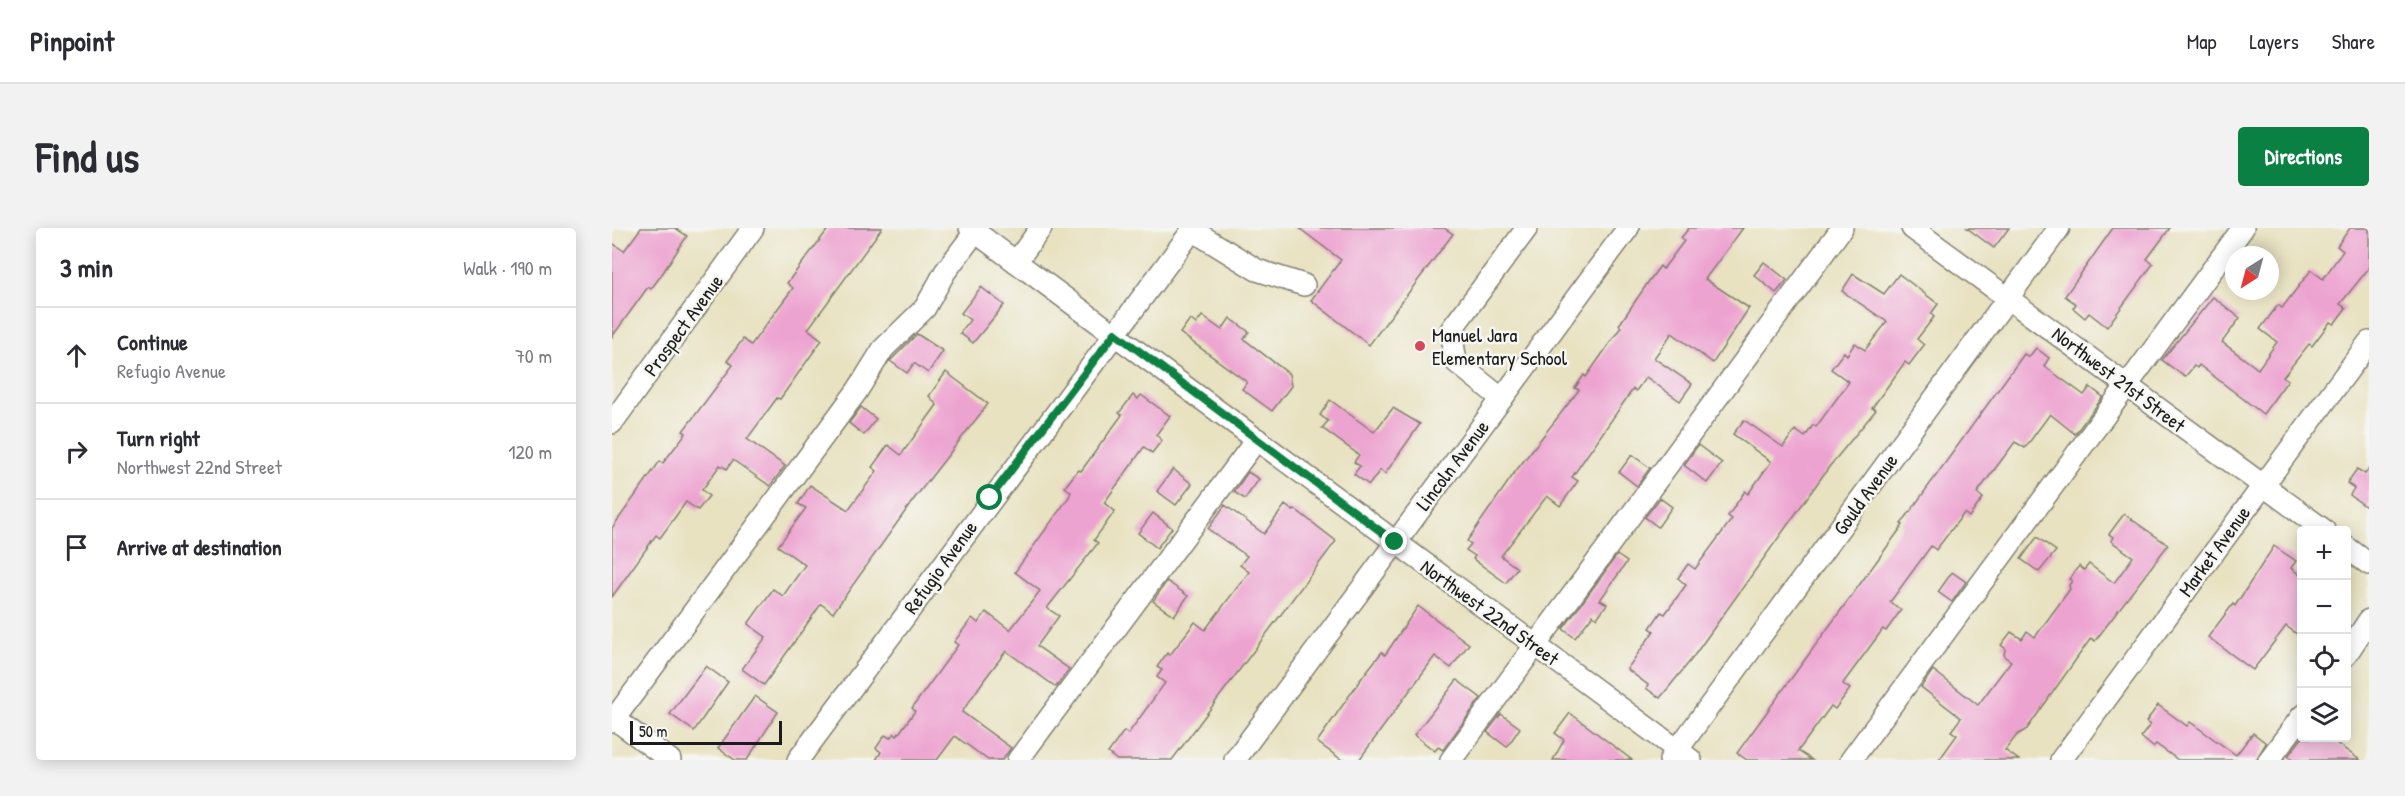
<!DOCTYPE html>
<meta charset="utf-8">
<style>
body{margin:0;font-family:"Patrick Hand",sans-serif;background:#f2f2f3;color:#2b2b33}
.controls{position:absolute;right:18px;bottom:18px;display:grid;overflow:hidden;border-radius:6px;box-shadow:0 3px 15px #0003}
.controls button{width:54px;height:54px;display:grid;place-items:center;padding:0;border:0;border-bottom:2px solid #e1e1e2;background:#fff;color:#2b2b33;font:30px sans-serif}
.compass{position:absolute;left:1613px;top:18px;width:54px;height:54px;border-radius:50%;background:#fff;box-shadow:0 3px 15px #0003;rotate:216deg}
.scale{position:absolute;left:18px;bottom:15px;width:152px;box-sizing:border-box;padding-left:6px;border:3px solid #1c1c1c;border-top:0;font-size:16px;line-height:21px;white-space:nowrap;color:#1c1c1c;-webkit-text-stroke:4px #f6f6f2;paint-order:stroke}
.stop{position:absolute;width:18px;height:18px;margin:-14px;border:4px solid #0b8043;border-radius:50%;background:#fff}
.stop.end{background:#0b8043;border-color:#fff;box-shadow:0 2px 6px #0008}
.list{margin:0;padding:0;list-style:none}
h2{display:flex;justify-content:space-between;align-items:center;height:78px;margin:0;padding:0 24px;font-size:26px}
h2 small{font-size:20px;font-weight:400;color:#7c7c81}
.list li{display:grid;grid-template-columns:39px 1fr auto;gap:18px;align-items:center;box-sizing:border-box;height:96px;padding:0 24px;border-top:2px solid #e1e1e2}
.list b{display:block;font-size:22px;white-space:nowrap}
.list p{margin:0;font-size:20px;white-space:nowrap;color:#7c7c81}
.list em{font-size:20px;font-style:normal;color:#7c7c81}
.icon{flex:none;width:33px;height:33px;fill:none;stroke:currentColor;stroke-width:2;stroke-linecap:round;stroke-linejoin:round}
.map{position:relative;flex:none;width:1757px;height:532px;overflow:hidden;border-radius:6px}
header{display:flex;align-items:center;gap:36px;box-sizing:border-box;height:84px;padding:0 30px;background:#fff;border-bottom:2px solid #e1e1e2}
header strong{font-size:28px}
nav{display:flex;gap:33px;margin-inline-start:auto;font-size:21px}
.intro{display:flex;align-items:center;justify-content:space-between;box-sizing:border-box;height:144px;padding:0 36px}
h1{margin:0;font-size:42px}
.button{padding:15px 27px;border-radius:6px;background:#0b8043;color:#fff;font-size:21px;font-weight:700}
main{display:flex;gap:36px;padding:0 36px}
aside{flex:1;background:#fff;border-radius:6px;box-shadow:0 3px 15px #0003}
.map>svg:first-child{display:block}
.building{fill:#eda3d0}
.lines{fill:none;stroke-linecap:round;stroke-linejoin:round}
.minor-casing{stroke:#827f6e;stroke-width:24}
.minor{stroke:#fff;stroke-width:21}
.route{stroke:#0b8043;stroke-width:8}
.poi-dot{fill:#d1495b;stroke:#f6f6f2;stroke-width:2}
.labels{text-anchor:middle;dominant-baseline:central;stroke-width:5;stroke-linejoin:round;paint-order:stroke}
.street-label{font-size:20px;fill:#1c1c1c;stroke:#f6f6f2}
.poi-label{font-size:20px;fill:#1c1c1c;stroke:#f6f6f2;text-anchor:start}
</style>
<header>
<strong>Pinpoint</strong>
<nav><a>Map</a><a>Layers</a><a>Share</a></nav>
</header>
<div class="intro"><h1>Find us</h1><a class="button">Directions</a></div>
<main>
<aside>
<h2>3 min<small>Walk · 190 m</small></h2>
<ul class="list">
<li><svg class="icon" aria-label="ahead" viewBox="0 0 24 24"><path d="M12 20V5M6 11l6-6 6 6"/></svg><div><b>Continue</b><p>Refugio Avenue</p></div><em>70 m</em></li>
<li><svg class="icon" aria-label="right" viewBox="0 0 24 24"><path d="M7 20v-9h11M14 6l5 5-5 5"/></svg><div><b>Turn right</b><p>Northwest 22nd Street</p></div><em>120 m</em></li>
<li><svg class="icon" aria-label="arrive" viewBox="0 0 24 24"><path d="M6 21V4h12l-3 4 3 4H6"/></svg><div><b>Arrive at destination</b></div></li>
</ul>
</aside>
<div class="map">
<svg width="1757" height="532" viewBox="0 0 1757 532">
<rect width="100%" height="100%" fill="#f6f6f2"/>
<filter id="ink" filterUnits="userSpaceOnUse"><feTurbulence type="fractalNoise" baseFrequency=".0167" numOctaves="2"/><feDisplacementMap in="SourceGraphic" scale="12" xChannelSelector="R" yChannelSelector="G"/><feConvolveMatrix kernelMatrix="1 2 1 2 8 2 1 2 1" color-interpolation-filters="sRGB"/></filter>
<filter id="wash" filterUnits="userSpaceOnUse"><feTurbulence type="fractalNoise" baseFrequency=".008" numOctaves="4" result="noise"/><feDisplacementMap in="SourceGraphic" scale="24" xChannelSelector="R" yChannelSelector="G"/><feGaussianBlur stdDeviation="1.35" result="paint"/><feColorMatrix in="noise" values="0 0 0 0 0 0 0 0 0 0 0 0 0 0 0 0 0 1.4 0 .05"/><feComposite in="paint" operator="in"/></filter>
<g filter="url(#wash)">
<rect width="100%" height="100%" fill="#e8e2c1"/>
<g id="blocks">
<g class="building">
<path d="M 29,0 L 63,0 L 75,8 L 48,49 L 39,61 L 36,59 L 0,109 L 0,15 L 12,23 Z"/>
<path d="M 217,0 L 270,0 L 196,101 L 210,112 L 168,171 L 165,170 L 135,211 L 173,238 L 158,258 L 121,232 L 115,241 L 108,237 L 90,262 L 97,268 L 86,282 L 74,274 L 48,310 L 44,307 L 0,369 L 0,300 L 48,233 L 51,235 L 74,205 L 71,203 L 121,137 L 115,133 L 131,111 L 139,117 L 181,60 L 175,55 Z"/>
<path d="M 687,0 L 832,0 L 841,6 L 757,117 L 699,72 L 729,32 Z"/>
<path d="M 1077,0 L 1131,0 L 1093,51 L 1137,80 L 1101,135 L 1060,105 L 1042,130 L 1080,156 L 1068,173 L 1034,149 L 1024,163 L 1021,161 L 960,249 L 966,253 L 948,278 L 935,268 L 889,328 L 905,340 L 894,355 L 861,331 L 863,328 L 854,322 L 859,316 L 855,313 L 903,244 L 967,162 L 963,160 L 972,147 L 974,149 L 1009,99 L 1007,97 L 1037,53 L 1048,38 L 1051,41 L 1072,13 L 1069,10 Z"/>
<path d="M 1355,0 L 1397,0 L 1382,20 Z"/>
<path d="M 1501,0 L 1558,0 L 1535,31 L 1541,36 L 1495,99 L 1477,85 L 1473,90 L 1461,80 L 1464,76 L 1453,68 Z"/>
<path d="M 1738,0 L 1757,0 L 1757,40 L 1728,76 L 1734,80 L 1722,96 L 1718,94 L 1700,118 L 1697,116 L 1671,149 L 1676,152 L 1651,186 L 1587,137 L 1585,140 L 1582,138 L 1573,149 L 1550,132 L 1601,69 L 1628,90 L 1610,114 L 1646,141 L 1665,114 L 1648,101 L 1666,77 L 1670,80 L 1699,42 L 1711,51 L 1731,23 L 1725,18 Z"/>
<path d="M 1152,34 L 1175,52 L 1164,65 L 1142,47 Z"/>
<path d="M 1241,46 L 1272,66 L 1287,46 L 1326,76 L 1319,86 L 1322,89 L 1305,111 L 1312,117 L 1297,137 L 1293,134 L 1260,180 L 1264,182 L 1217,239 L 1079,432 L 1048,470 L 1034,460 L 1036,457 L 1015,441 L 1042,403 L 1038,400 L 1049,384 L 1053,386 L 1074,357 L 1066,350 L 1076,336 L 1083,341 L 1120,291 L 1116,288 L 1133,263 L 1136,266 L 1159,234 L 1121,206 L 1132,192 L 1171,219 L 1183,202 L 1193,209 L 1201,197 L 1204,199 L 1237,154 L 1219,141 L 1232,124 L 1235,127 L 1243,115 L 1253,122 L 1275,94 L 1230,63 Z"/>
<path d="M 369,59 L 392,77 L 361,115 L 348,105 L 358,92 L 349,85 Z"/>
<path d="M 590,88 L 610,102 L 618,90 L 637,104 L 632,111 L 677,146 L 679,158 L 660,183 L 630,161 L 635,154 L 568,105 L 578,91 L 584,96 Z"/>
<path d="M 305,106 L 331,123 L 316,145 L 302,135 L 295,145 L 278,133 Z"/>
<path d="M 1424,120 L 1437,130 L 1432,138 L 1472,167 L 1478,159 L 1491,169 L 1463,206 L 1438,186 L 1413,220 L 1403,214 L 1365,265 L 1371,270 L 1357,289 L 1352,285 L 1324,322 L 1319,318 L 1278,374 L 1289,382 L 1274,403 L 1271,401 L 1232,454 L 1231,456 L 1238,461 L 1223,481 L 1219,478 L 1186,523 L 1200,532 L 1135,532 L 1125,525 L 1291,297 L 1289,296 L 1412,126 L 1417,129 Z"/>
<path d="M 334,144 L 376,176 L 302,271 L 221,385 L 209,376 L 152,457 L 130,441 L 154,409 L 136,396 L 161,361 L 171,368 L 193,337 L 166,318 L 194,280 L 186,276 L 198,257 L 236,282 L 265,243 L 260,239 L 276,217 L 289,227 L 325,177 L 317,168 Z"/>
<path d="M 521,167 L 526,171 L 529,167 L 558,188 L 544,207 L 550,212 L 540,225 L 532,219 L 492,275 L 503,283 L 482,312 L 486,315 L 435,380 L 447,388 L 425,418 L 457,441 L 444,459 L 394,423 L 372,452 L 350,484 L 399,520 L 390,532 L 376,532 L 343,508 L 325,532 L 264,532 L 269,524 L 264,520 L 273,507 L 278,510 L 282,505 L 285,508 L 303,483 L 300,480 L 346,417 L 342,414 L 360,390 L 366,395 L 374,384 L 398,402 L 428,363 L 403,344 L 457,269 L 459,264 L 453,259 L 466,242 L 469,243 L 510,187 L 507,185 Z"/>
<path d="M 718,172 L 762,204 L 781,180 L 808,196 L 773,246 L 768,242 L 757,257 L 742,246 L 748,238 L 742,234 L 747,227 L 710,200 L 716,193 L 708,187 Z"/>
<path d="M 249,179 L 264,191 L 252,207 L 237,195 Z"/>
<path d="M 1086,217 L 1110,235 L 1095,255 L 1072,237 Z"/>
<path d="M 1020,227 L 1038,240 L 1025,258 L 1007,244 Z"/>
<path d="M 1757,240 L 1757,281 L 1738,267 L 1742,260 L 1735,255 L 1745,241 L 1753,246 Z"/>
<path d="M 561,241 L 580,256 L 564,277 L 545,263 Z"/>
<path d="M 636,244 L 647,251 L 633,271 L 622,264 Z"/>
<path d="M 1048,270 L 1060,279 L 1046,299 L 1033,289 Z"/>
<path d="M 613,277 L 652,306 L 673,277 L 681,283 L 683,281 L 724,313 L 560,532 L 505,532 L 496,525 L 512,503 L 516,506 L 553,455 L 545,449 L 550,442 L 545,439 L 555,425 L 558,427 L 583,394 L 593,402 L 637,344 L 628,337 L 635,328 L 596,301 Z"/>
<path d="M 541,285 L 560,300 L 545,320 L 526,305 Z"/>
<path d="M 1512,286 L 1556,317 L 1483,413 L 1479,410 L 1415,501 L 1405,507 L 1393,522 L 1407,532 L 1327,532 L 1345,507 L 1339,503 L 1349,490 L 1309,459 L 1321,442 L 1366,477 L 1399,433 L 1393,429 L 1392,425 L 1394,421 L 1389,417 L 1399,404 L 1410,411 L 1415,403 L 1423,409 L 1458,361 L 1457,357 L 1460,353 L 1457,351 L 1467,338 L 1472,342 L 1477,336 L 1502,355 L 1521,329 L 1499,313 L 1501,309 L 1497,306 Z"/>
<path d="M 1425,309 L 1444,323 L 1427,344 L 1409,331 Z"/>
<path d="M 1662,318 L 1684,333 L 1679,340 L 1689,348 L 1689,409 L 1674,398 L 1641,442 L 1596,409 L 1621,376 L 1623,378 Z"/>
<path d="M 1005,327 L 1015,334 L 988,372 L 995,376 L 985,390 L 981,387 L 963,410 L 951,401 Z"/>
<path d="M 1340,344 L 1354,354 L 1340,374 L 1326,364 Z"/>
<path d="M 555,353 L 576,368 L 562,388 L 541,373 Z"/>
<path d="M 806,378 L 857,416 L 839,440 L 823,428 L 747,532 L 730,532 L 705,514 L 751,448 L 770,424 L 773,427 Z"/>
<path d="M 94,438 L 116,454 L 82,503 L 58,486 Z"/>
<path d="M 845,452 L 869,470 L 831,522 L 826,519 L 823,523 L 802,507 Z"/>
<path d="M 143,468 L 166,484 L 135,532 L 123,532 L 106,520 Z"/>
<path d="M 1546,477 L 1575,498 L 1578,494 L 1624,527 L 1641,505 L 1654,515 L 1644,532 L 1566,532 L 1544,516 L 1541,519 L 1529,509 L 1538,497 L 1534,494 Z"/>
<path d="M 958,485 L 1020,532 L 941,532 L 952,512 L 943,505 Z"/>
<path d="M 889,486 L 908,500 L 895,519 L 875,504 Z"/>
<path d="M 1690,510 L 1717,510 L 1748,532 L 1680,532 L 1676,528 Z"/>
</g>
</g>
</g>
<g filter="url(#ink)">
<use href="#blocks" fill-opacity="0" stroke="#827f6e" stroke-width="1.5"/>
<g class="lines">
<defs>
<g id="minor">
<path d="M 358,0 L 1079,532"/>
<path d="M 1300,0 L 1712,302"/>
<path d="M 580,2 L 645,42 L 692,57"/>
<path d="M 404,34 L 429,0"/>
<path d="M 890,171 L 844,134 L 839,102 L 915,0"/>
<path d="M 0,195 L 141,0"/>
<path d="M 1734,319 L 1757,336"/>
<path d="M 1734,427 L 1757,392"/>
<path d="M 0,489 L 58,532"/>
<path d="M 0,494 L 245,163 L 271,121 L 313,80 L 333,44 L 363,4"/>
<path d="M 186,532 L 582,0"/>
<path d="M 406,532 L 645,211"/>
<path d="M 623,532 L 1016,0"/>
<path d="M 839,532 L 1230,0"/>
<path d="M 1058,532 L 1447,0"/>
<path d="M 1239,532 L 1631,0"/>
<path d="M 1449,532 L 1757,114"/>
<path d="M 1657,532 L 1690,488"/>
</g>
</defs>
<use href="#minor" class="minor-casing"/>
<use href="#minor" class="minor"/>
</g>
</g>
<g class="lines" filter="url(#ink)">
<path class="route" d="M 378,270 L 503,105 L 783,314"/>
</g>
<circle class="poi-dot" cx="808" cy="118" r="6"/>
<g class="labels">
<g class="street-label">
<text transform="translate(71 97) rotate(-54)">Prospect Avenue</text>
<text transform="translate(1507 151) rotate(37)">Northwest 21st Street</text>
<text transform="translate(840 237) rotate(-53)">Lincoln Avenue</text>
<text transform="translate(1253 266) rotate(-54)">Gould Avenue</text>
<text transform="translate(1602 323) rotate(-54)">Market Avenue</text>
<text transform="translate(328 339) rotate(-54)">Refugio Avenue</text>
<text transform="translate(878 384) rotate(36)">Northwest 22nd Street</text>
</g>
<g class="poi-label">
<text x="820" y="106">Manuel Jara<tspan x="820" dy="23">Elementary School</tspan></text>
</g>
</g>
</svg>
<div class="controls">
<button>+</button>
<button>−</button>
<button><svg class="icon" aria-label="locate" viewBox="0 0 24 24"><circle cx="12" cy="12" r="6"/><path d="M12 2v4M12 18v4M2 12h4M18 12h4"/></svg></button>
<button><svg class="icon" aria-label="layers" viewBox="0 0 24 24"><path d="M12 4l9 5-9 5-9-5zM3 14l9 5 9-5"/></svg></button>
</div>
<svg class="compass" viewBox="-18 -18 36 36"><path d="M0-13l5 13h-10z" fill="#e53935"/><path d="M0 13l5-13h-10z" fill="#7c7c81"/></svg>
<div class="scale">50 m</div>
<div class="stop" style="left:378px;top:270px"></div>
<div class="stop end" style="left:783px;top:314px"></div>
</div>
</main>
